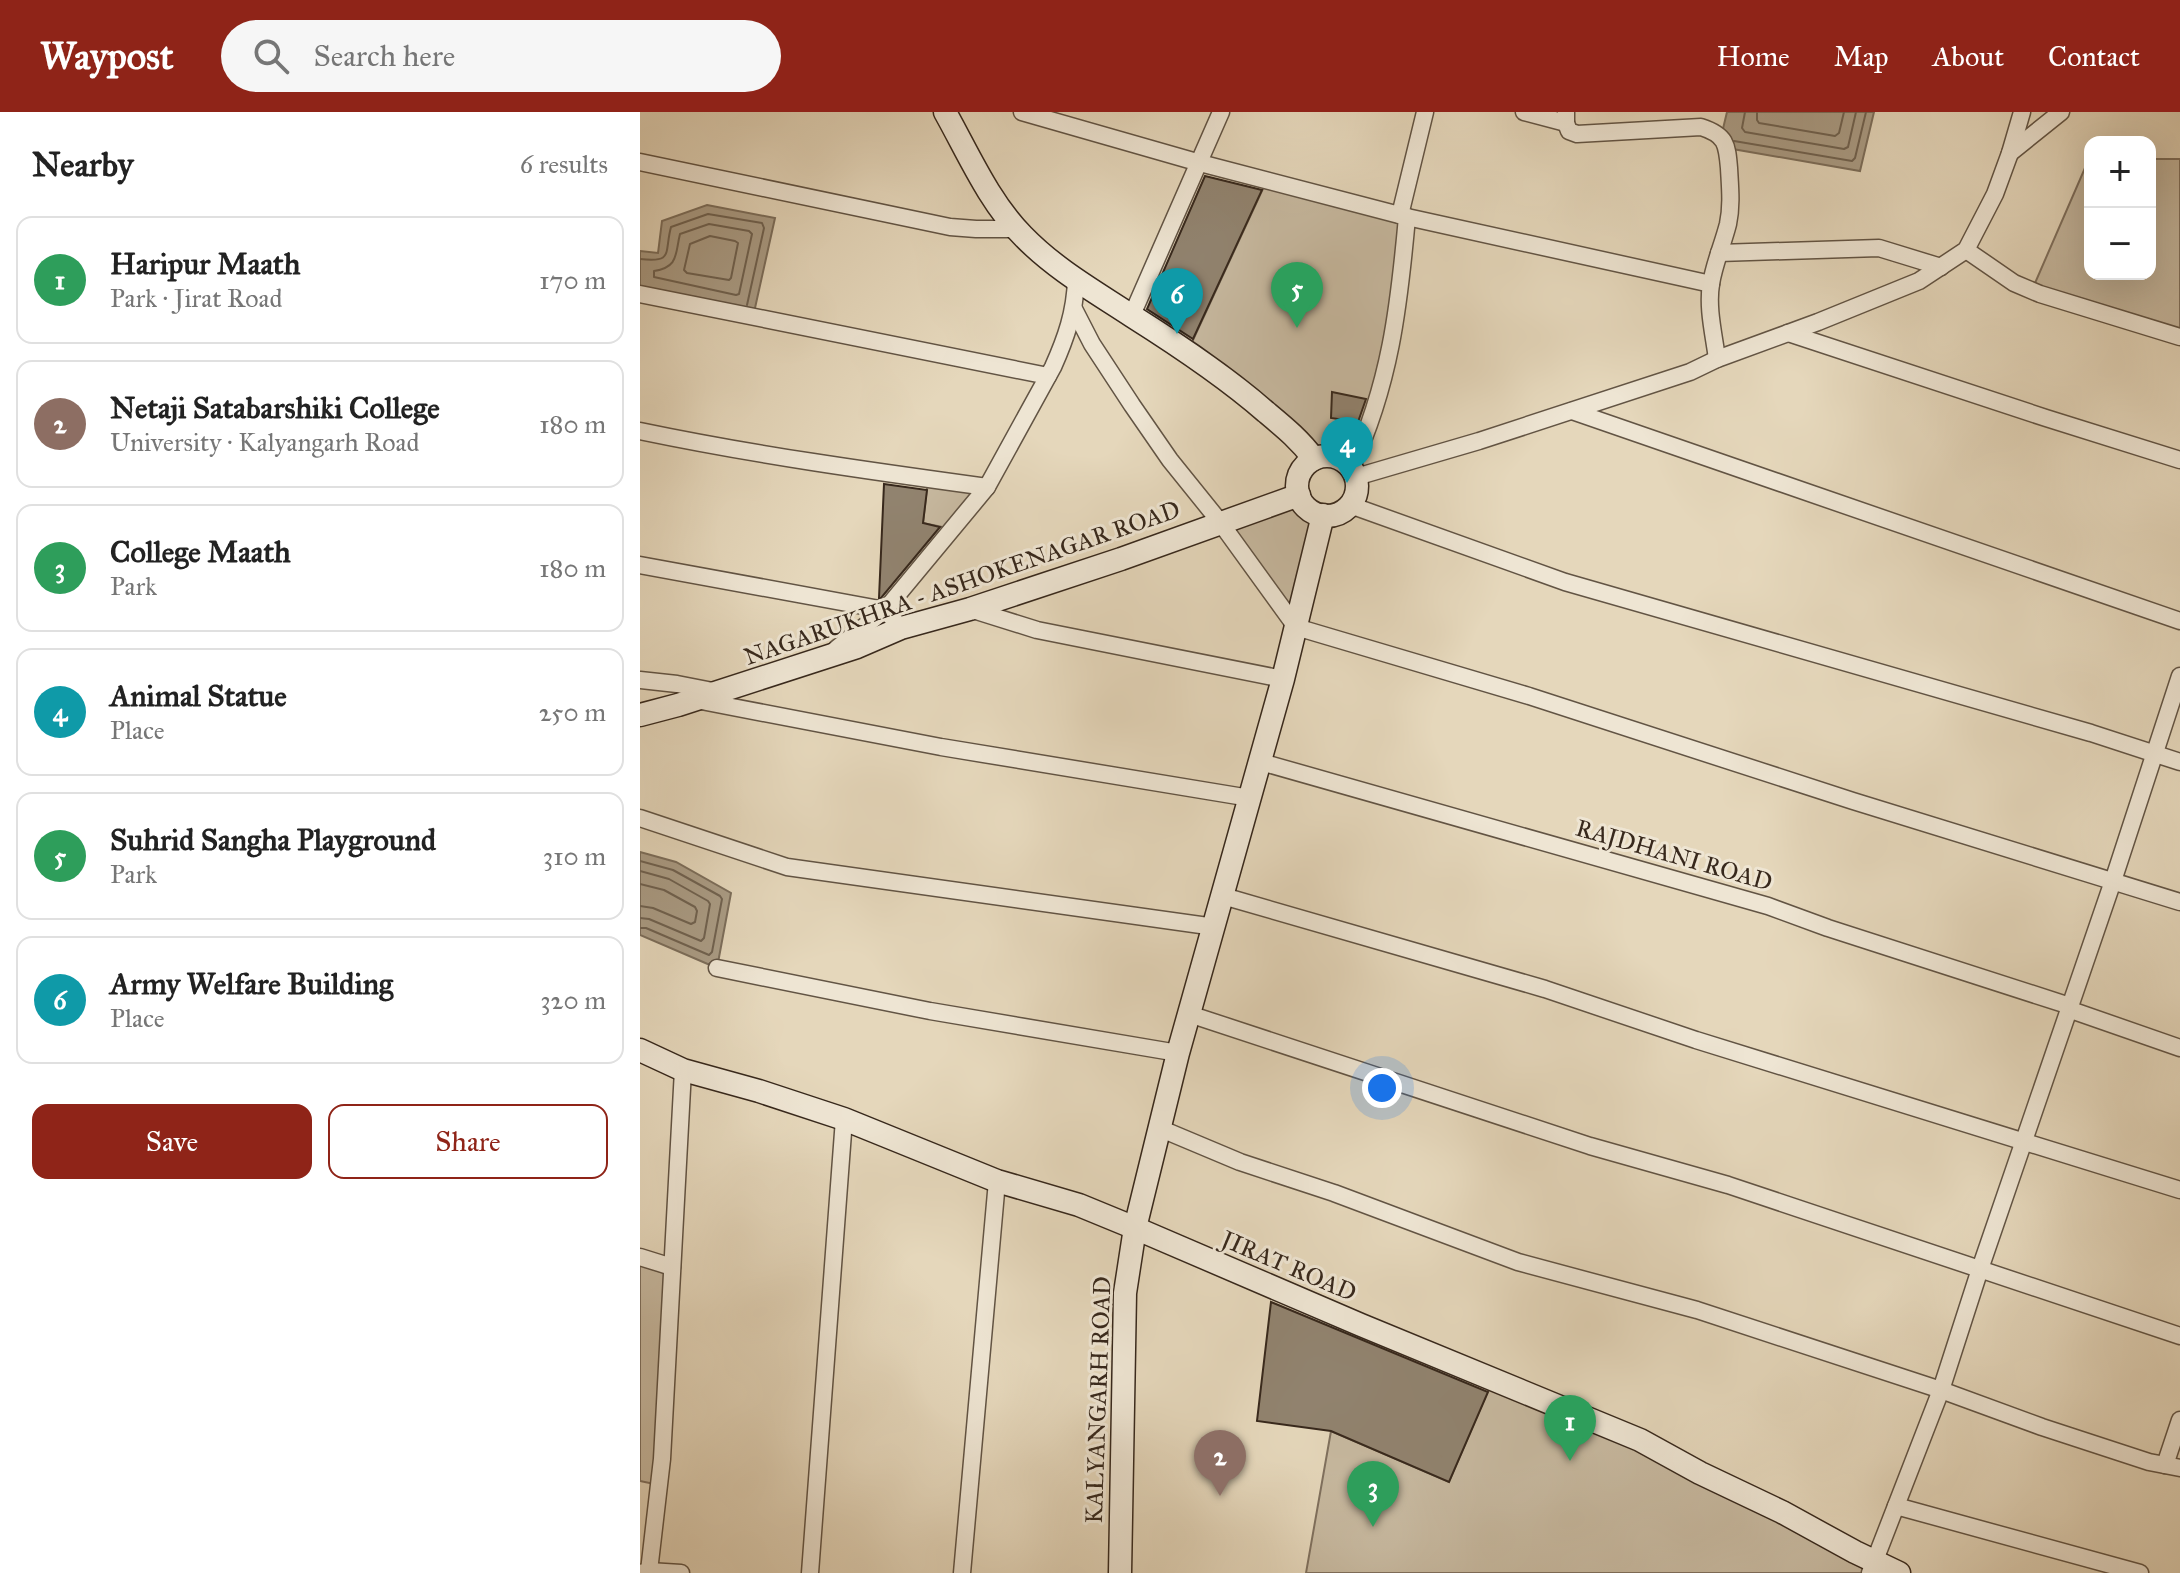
<!DOCTYPE html>
<meta charset="utf-8">
<style>
body{margin:0;font-family:"IM FELL Great Primer",serif;background:#f6f6f6;color:#222}
.controls{position:absolute;right:24px;top:24px;display:grid;overflow:hidden;border-radius:16px;box-shadow:0 8px 32px #0002}
.controls button{width:72px;height:72px;display:grid;place-items:center;padding:0;border:0;border-bottom:2px solid #e0e0e0;background:#fff;color:#222;font:40px sans-serif}
.you{position:absolute;left:742px;top:976px;width:28px;height:28px;margin:-20px;border:6px solid #fff;border-radius:50%;background:#1a73e8;box-shadow:0 0 0 12px #1a73e833}
.badge{display:grid;place-items:center;width:52px;height:52px;border-radius:50%;background:#8f2418;color:#fff;font-size:26px;font-weight:700}
.pin{position:absolute;translate:-50% -66px;filter:drop-shadow(0 2px 4px #0008)}
.pin::after{content:'';position:absolute;top:42px;width:28px;height:24px;background:inherit;clip-path:polygon(0 0,100% 0,50% 100%)}
.list{margin:0;padding:0;list-style:none}
h2{display:flex;justify-content:space-between;align-items:center;height:104px;margin:0;padding:0 32px;font-size:34px}
h2 small{font-size:26px;font-weight:400;color:#767676}
.list li{display:grid;grid-template-columns:52px 1fr auto;gap:24px;align-items:center;box-sizing:border-box;height:128px;margin:0 16px 16px;padding:0 16px;border:2px solid #e0e0e0;border-radius:16px}
.list b{display:block;font-size:30px;white-space:nowrap}
.list p{margin:0;font-size:26px;white-space:nowrap;color:#767676}
.list em{font-size:26px;font-style:normal;color:#767676}
.actions{display:flex;gap:16px;padding:24px 32px}
.actions a{flex:1;padding:18px 0;border:2px solid #8f2418;border-radius:16px;text-align:center;font-size:28px;color:#8f2418}
.actions .main{background:#8f2418;color:#fff}
.icon{flex:none;width:44px;height:44px;fill:none;stroke:currentColor;stroke-width:2;stroke-linecap:round;stroke-linejoin:round}
.map{position:relative;flex:none;width:1540px;height:1461px;overflow:hidden}
header{display:flex;align-items:center;gap:48px;box-sizing:border-box;height:112px;padding:0 40px;background:#8f2418;color:#fff}
header strong{font-size:38px}
nav{display:flex;gap:44px;margin-inline-start:auto;font-size:28px}
.search{width:560px;height:72px;background:#f6f6f6;display:flex;align-items:center;gap:20px;box-sizing:border-box;padding:0 28px;border-radius:44px;color:#767676;font-size:30px}
main{display:flex}
aside{flex:1;background:#fff}
.map>svg:first-child{display:block}
.green{fill:#c7b9a0;stroke:#7f705e;stroke-width:2}
.water{fill:#aa9c85;stroke:#7c6e5b;stroke-width:2}
.lines{fill:none;stroke-linecap:round;stroke-linejoin:round}
.shore{stroke:#706250;stroke-width:2}
.building{fill:#91836f;stroke:#37281c;stroke-width:2}
.street-casing{stroke:#625444;stroke-width:19}
.secondary-casing{stroke:#37281c;stroke-width:25}
.street{stroke:#eee5d3;stroke-width:16}
.secondary{stroke:#eee5d3;stroke-width:22}
.labels{text-anchor:middle;dominant-baseline:central;stroke-width:6;stroke-linejoin:round;paint-order:stroke}
.street-label{font-size:24px;fill:#37281c;stroke:#eee5d3}
</style>
<header>
<strong>Waypost</strong>
<div class="search"><svg class="icon" aria-label="search" viewBox="0 0 24 24"><circle cx="10" cy="10" r="6"/><path d="M15 15l6 6"/></svg>Search here</div>
<nav><a>Home</a><a>Map</a><a>About</a><a>Contact</a></nav>
</header>
<main>
<aside>
<h2>Nearby<small>6 results</small></h2>
<ul class="list">
<li><span class="badge" style="background:#2e9e5b">1</span><div><b>Haripur Maath</b><p>Park · Jirat Road</p></div><em>170 m</em></li>
<li><span class="badge" style="background:#8d6e63">2</span><div><b>Netaji Satabarshiki College</b><p>University · Kalyangarh Road</p></div><em>180 m</em></li>
<li><span class="badge" style="background:#2e9e5b">3</span><div><b>College Maath</b><p>Park</p></div><em>180 m</em></li>
<li><span class="badge" style="background:#0f9aa8">4</span><div><b>Animal Statue</b><p>Place</p></div><em>250 m</em></li>
<li><span class="badge" style="background:#2e9e5b">5</span><div><b>Suhrid Sangha Playground</b><p>Park</p></div><em>310 m</em></li>
<li><span class="badge" style="background:#0f9aa8">6</span><div><b>Army Welfare Building</b><p>Place</p></div><em>320 m</em></li>
</ul>
<div class="actions"><a class="main">Save</a><a>Share</a></div>
</aside>
<div class="map">
<svg width="1540" height="1461" viewBox="0 0 1540 1461">
<rect width="100%" height="100%" fill="#e5d7bb"/>
<filter id="stains"><feTurbulence type="fractalNoise" baseFrequency=".0025" numOctaves="4"/><feColorMatrix values="0 0 0 0 .2 0 0 0 0 .09 0 0 0 0 .02 0 0 0 .5 -.17"/></filter>
<radialGradient id="worn" r=".72"><stop offset=".6" stop-color="#630" stop-opacity="0"/><stop offset="1" stop-color="#630" stop-opacity=".3"/></radialGradient>
<g class="green">
<path d="M 1510,47 L 1540,47 L 1540,225 L 1392,178 L 1448,49 L 1450,49 L 1450,162 L 1510,162 Z"/>
<path d="M 627,68 L 767,105 L 760,186 L 711,356 L 694,345 L 684,344 L 547,241 Z"/>
<path d="M 288,367 L 347,375 L 312,417 L 283,411 Z"/>
<path d="M 659,383 L 683,403 L 656,515 L 580,410 Z"/>
<path d="M 0,1153 L 30,1163 L 19,1373 L 0,1369 Z"/>
<path d="M 853,1267 L 1142,1400 L 1230,1461 L 666,1461 L 691,1319 L 809,1370 Z"/>
</g>
<g class="water">
<path d="M 1087,0 L 1234,0 L 1220,59 L 1087,36 L 1081,25 Z"/>
<path d="M 67,93 L 135,106 L 113,205 L 0,182 L 0,139 L 18,141 L 22,109 Z"/>
<path d="M 0,740 L 36,750 L 91,781 L 77,856 L 0,823 Z"/>
</g>
<g class="lines">
<g class="shore">
<path d="M 1105,0 L 1102,16 L 1105,20 L 1204,37 L 1208,35 L 1216,0"/>
<path d="M 1117,0 L 1117,8 L 1119,11 L 1195,24 L 1199,21 L 1204,0"/>
<path d="M 1094,29 L 1212,49 L 1215,46 L 1226,0"/>
<path d="M 69,112 L 109,119 L 112,122 L 99,182 L 96,183 L 14,165 L 14,159 C 39,155 35,142 40,122 Z"/>
<path d="M 70,124 L 95,129 L 98,131 L 91,166 L 89,168 L 47,161 L 44,158 L 50,132 Z"/>
<path d="M 0,147 C 34,151 24,141 31,115 L 68,102 L 122,111 L 124,116 L 107,193"/>
<path d="M 0,749 L 33,758 L 80,784 L 82,787 L 72,840 L 69,843 L 6,816 L 0,816"/>
<path d="M 0,759 L 29,767 L 68,789 L 70,792 L 64,826 L 61,829 L 9,807 L 0,806"/>
<path d="M 0,772 L 24,778 L 55,795 L 57,799 L 55,810 L 51,812 L 13,796 L 0,794"/>
</g>
</g>
<g class="building">
<path d="M 565,64 L 622,78 L 553,227 L 507,197 Z"/>
<path d="M 692,280 L 726,287 L 718,310 L 691,306 Z"/>
<path d="M 244,372 L 287,378 L 283,411 L 300,415 L 241,486 L 239,486 Z"/>
<path d="M 631,1190 L 848,1280 L 809,1370 L 691,1319 L 617,1309 Z"/>
</g>
<g class="lines">
<defs>
<g id="street">
<path d="M 382,0 L 560,51 L 767,105 L 1071,172"/>
<path d="M 884,0 L 926,11"/>
<path d="M 926,0 L 926,11 L 929,19 L 937,22 L 1061,15 C 1086,23 1087,32 1089,56 C 1090,75 1092,93 1088,112 C 1083,132 1074,152 1071,172 C 1067,196 1074,223 1077,247"/>
<path d="M 1370,41 L 1421,0"/>
<path d="M 0,50 L 310,115 L 336,117 L 377,117"/>
<path d="M 760,103 L 785,0"/>
<path d="M 1326,138 L 1374,171 L 1400,182 L 1540,225"/>
<path d="M 1079,141 L 1239,136 L 1301,155"/>
<path d="M 0,182 L 408,264"/>
<path d="M 434,197 L 452,232 L 492,293 L 530,348 L 580,410 L 656,515 L 889,584 L 1213,689 L 1540,790"/>
<path d="M 492,203 L 581,0"/>
<path d="M 1148,221 L 1406,306 L 1540,348"/>
<path d="M 932,299 L 1540,509"/>
<path d="M 0,319 C 115,343 230,359 347,375 L 413,255 C 426,226 435,200 436,168"/>
<path d="M 711,356 C 750,273 759,195 767,105"/>
<path d="M 716,365 L 839,329 L 1050,260 L 1077,247 L 1178,210 L 1279,169 L 1326,138 L 1355,82 L 1370,41 L 1382,0"/>
<path d="M 710,393 L 925,470 L 1451,621 L 1540,650"/>
<path d="M 0,453 L 245,498 L 261,516"/>
<path d="M 330,497 L 397,518 L 643,567"/>
<path d="M 196,537 L 245,498 L 347,375"/>
<path d="M 0,568 L 37,572 L 78,580"/>
<path d="M 56,588 L 301,635 L 610,686"/>
<path d="M 621,650 L 1128,794 L 1188,816 L 1430,894"/>
<path d="M 0,706 L 147,755 L 575,815"/>
<path d="M 583,784 L 905,877 L 1056,928 L 1540,1078"/>
<path d="M 77,856 L 290,899 L 538,941"/>
<path d="M 1428,897 L 1540,936"/>
<path d="M 549,902 L 950,1034 L 1088,1073 L 1540,1224"/>
<path d="M 519,1016 L 600,1050 L 694,1081 L 878,1150 L 1057,1198 L 1301,1278 L 1402,1315 L 1509,1350 L 1540,1356"/>
<path d="M 0,1145 L 32,1155"/>
<path d="M 1525,1353 L 1540,1308"/>
<path d="M 1256,1394 L 1500,1461"/>
<path d="M 0,1461 L 9,1459 L 22,1347 L 43,958"/>
<path d="M 9,1461 L 9,1459 L 41,1461"/>
<path d="M 170,1461 L 204,1007"/>
<path d="M 322,1461 L 357,1069"/>
<path d="M 1230,1461 L 1301,1278 L 1340,1157 L 1473,769 L 1540,564"/>
</g>
<g id="secondary">
<path d="M 305,0 C 328,41 349,90 383,124 C 415,157 454,179 492,204 C 538,233 585,264 626,300 C 644,315 660,328 674,347"/>
<circle cx="687" cy="374" r="30"/>
<path d="M 0,603 L 38,593 L 217,535 L 261,516 L 330,497 L 481,447 L 659,383"/>
<path d="M 0,938 L 43,958 L 119,979 L 204,1007 L 357,1069 L 439,1093 L 495,1116 L 721,1213 L 1000,1328 L 1060,1361 L 1142,1400 L 1215,1440 L 1259,1461"/>
<path d="M 480,1461 L 485,1181 L 495,1116 L 538,941 L 643,567 L 683,403"/>
</g>
</defs>
<use href="#street" class="street-casing"/>
<use href="#secondary" class="secondary-casing"/>
<use href="#street" class="street"/>
<use href="#secondary" class="secondary"/>
</g>
<g class="labels">
<g class="street-label">
<text transform="translate(322 471) rotate(-19)">NAGARUKHRA - ASHOKENAGAR ROAD</text>
<text transform="translate(1034 743) rotate(16)">RAJDHANI ROAD</text>
<text transform="translate(649 1154) rotate(23)">JIRAT ROAD</text>
<text transform="translate(458 1288) rotate(-88)">KALYANGARH ROAD</text>
</g>
</g>
<rect width="100%" height="100%" filter="url(#stains)"/>
<rect width="100%" height="100%" fill="url(#worn)"/>
</svg>
<div class="controls">
<button>+</button>
<button>−</button>
</div>
<div class="you"></div>
<div class="pin badge" style="left:930px;top:1349px;background:#2e9e5b">1</div>
<div class="pin badge" style="left:580px;top:1384px;background:#8d6e63">2</div>
<div class="pin badge" style="left:733px;top:1415px;background:#2e9e5b">3</div>
<div class="pin badge" style="left:707px;top:371px;background:#0f9aa8">4</div>
<div class="pin badge" style="left:657px;top:216px;background:#2e9e5b">5</div>
<div class="pin badge" style="left:537px;top:222px;background:#0f9aa8">6</div>
</div>
</main>
